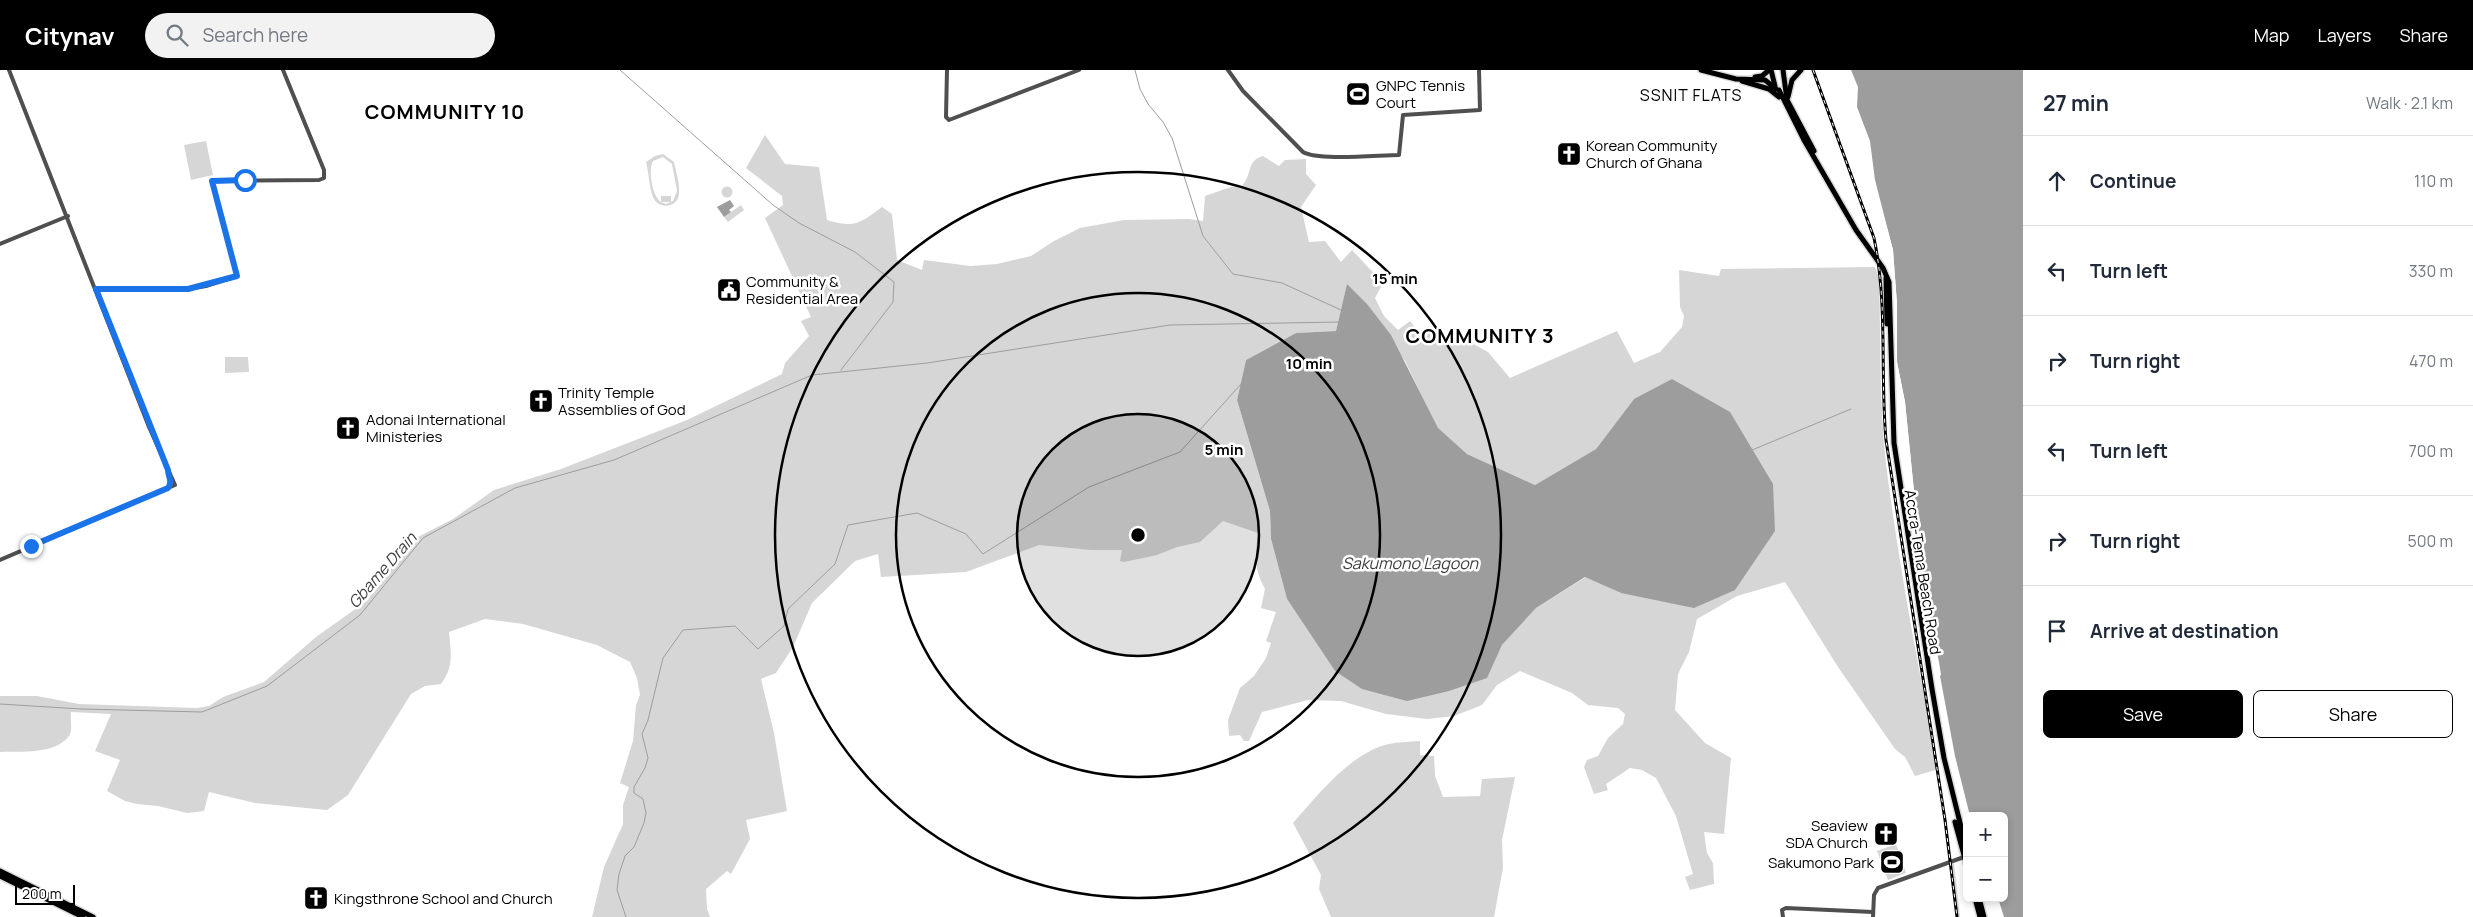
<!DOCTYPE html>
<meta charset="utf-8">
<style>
body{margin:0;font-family:Manrope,sans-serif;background:#f2f2f3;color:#1f2937}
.controls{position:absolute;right:15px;bottom:15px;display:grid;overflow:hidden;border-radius:8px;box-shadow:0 2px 8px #0003}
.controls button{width:45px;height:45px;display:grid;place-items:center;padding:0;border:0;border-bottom:1px solid #e0e1e3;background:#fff;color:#1f2937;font:25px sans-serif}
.scale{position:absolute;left:15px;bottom:12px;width:60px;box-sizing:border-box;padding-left:5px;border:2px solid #000;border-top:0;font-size:14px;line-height:18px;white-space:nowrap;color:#000;-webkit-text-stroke:4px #fff;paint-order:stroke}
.stop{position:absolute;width:15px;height:15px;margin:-11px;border:4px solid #1a73e8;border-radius:50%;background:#fff}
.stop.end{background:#1a73e8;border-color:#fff;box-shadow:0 1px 5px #0008}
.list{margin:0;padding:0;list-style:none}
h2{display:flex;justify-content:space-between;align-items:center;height:65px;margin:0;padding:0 20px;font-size:21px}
h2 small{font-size:16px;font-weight:400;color:#747a83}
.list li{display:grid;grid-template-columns:32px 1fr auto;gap:15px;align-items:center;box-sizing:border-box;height:90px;padding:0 20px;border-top:1px solid #e0e1e3}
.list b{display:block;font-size:19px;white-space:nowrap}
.list em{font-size:16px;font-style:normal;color:#747a83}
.actions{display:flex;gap:10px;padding:15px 20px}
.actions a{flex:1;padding:11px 0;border:1px solid #000;border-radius:8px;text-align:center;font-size:18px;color:#000}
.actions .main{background:#000;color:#fff}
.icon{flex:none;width:28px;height:28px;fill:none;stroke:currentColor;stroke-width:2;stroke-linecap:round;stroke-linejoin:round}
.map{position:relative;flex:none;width:2023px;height:847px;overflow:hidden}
header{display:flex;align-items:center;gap:30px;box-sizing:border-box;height:70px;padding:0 25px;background:#000;color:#fff}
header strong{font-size:24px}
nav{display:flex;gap:28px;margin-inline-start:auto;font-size:18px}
.search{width:350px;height:45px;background:#f2f2f3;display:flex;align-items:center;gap:12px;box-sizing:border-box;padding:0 18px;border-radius:28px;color:#747a83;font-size:19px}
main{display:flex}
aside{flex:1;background:#fff}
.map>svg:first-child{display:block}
.green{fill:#d6d6d6;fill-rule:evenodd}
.water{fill:#9d9d9d}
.pier{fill:#fff}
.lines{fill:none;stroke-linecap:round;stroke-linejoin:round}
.stream{stroke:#9d9d9d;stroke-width:1}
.primary-casing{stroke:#dbdbdb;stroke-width:8}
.tertiary{stroke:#4f4f4f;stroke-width:4}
.primary{stroke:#000;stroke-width:5}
.rail-casing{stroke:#000;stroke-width:3}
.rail{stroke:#fff;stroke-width:1;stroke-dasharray:4;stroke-linecap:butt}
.route{stroke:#1a73e8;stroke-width:6}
.ring{fill:none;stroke:#000;stroke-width:2.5}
.labels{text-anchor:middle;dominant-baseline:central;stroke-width:5;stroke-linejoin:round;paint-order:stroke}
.poi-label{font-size:15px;fill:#000;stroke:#fff;text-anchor:start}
.street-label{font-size:15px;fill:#000;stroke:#fff}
.neighbourhood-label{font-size:16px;letter-spacing:1px;fill:#000;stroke:#fff}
.water-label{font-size:16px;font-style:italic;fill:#3e3e3e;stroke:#fff}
.district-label{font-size:20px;font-weight:bold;letter-spacing:1px;fill:#000;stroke:#fff}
.centre{fill:#000;stroke:#fff;stroke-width:2.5}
.ring-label{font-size:15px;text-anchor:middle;font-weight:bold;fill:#000;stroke:#fff;stroke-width:5;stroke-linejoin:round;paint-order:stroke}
</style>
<header>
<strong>Citynav</strong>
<div class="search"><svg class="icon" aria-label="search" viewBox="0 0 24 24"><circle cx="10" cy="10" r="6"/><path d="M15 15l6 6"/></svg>Search here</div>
<nav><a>Map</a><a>Layers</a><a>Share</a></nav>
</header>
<main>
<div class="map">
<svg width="2023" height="847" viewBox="0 0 2023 847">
<rect width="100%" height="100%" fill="#fff"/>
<g class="green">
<path d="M 765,65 L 785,94 L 819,97 L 827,150 C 855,158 859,154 882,137 L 892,144 L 897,190 L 922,200 L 924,190 L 970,196 L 997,194 L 1031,186 L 1054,171 L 1080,158 L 1124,150 L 1189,149 L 1203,151 L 1205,126 L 1231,117 L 1242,116 C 1253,103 1246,91 1263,86 L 1279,96 L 1285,90 L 1306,89 L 1306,104 L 1316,115 L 1301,137 L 1309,172 L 1325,171 L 1341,192 L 1352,180 L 1383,213 L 1375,228 L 1384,246 L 1398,260 L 1410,251 L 1424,269 L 1432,260 L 1455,271 L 1466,270 L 1488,282 L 1510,308 L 1617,261 L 1634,293 L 1660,282 L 1682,257 L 1684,246 L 1680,237 L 1679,200 L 1719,206 L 1721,199 L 1875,197 L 1879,208 C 1881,270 1879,332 1886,394 C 1899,496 1918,598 1939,699 L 1915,706 L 1905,687 L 1895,679 L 1838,597 L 1785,512 L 1737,526 L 1697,549 L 1689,582 L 1678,604 L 1675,640 L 1705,673 L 1731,688 L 1724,764 L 1704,762 L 1707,783 L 1713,793 L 1714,814 L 1690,820 L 1685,807 L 1693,804 L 1676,746 L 1656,708 L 1642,700 L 1630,698 L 1606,714 L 1608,720 L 1594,724 L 1584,697 L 1587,690 L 1598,686 L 1608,668 L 1623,654 L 1625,644 L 1618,638 L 1588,635 L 1572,623 L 1520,601 L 1497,615 L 1482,635 L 1454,646 L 1427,649 L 1386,644 L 1341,631 L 1308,630 L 1262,642 L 1249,671 L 1244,671 L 1240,665 L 1229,666 L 1228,650 L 1240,618 L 1254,606 L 1266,588 L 1271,573 L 1266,571 L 1276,542 L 1261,538 L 1265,519 C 1254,500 1255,485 1258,463 L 1223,451 L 1200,472 L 1177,477 L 1157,485 L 1124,492 L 1120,491 L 1122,480 L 1091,480 L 1039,475 L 966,502 L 881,507 L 878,484 L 855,491 L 812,533 L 793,577 L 776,603 L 761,609 L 774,663 L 787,741 L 746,750 L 750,769 L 731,804 L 727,801 L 706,819 L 707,839 L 710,847 L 592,847 L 604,797 L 623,754 L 623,735 L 629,717 L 620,713 L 633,671 L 636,635 L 640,625 L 637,608 L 630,592 L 597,575 L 523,554 L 485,549 L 449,562 C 451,583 454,597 441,614 L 425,616 L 411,624 L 348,725 L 327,740 L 255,733 L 209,722 L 204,741 L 187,743 L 158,736 L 137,734 L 125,731 L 107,721 L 120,690 L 95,681 L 111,644 L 71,642 C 70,650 73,660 69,666 C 55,685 20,681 0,682 L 0,626 L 37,626 L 79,634 L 197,638 L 209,636 L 223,627 L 264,612 L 316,567 L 368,530 L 379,509 L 414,469 L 453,449 L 494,420 L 561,399 L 687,350 L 782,304 L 785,293 L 809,266 L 801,251 L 811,247 L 765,148 L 783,135 L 782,126 L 746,98 ZM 1347,215 L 1405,291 L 1437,358 L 1467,384 L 1535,415 L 1596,379 L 1634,329 L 1621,523 L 1586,507 L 1536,538 L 1502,575 L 1486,608 L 1335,601 L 1287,529 L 1271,469 L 1270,441 L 1237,330 L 1246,290 L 1296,263 L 1336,261 Z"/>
<path d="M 206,71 L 213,105 L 191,110 L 184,75 Z"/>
<path d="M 663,84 L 674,92 C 676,102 680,114 679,124 C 678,138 658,140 653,127 C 649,117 649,103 646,92 L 655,86 ZM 663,87 L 672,94 L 677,121 L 673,131 L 666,134 L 661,132 L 671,132 L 671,126 L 661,126 L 661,132 C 652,126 648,100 653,91 Z"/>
<circle cx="727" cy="122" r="5.5"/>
<path d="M 741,135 L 744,140 L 728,152 L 724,147 Z"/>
<path d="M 225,287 L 248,287 L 249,302 L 225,303 Z"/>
<path d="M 1420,671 L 1420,685 L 1434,686 L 1435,706 L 1443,727 L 1480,726 L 1482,709 L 1515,707 L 1502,770 L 1503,798 L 1494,847 L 1331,847 L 1319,819 L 1321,805 L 1293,753 C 1316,727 1342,694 1374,679 C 1388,672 1404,672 1420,671 Z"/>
<path d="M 1896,774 L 1906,803 L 1888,810 L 1877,781 Z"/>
<path d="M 1954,793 L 1960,847 L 1958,847 L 1952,794 Z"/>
</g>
<g class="water">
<path d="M 1851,0 L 2023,0 L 2023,847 L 2004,847 L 1998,828 L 2004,828 L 2004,746 L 1970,746 L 1955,686 L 1924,520 L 1905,332 L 1897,292 L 1897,234 L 1893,180 L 1876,118 L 1870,71 L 1857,37 L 1858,17 Z"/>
<path d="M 730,130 L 734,136 L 729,140 L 731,142 L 724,147 L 717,137 Z"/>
<path d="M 1347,214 L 1367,234 L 1391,265 L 1438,358 L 1467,384 L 1535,415 L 1596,379 L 1634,329 L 1672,309 L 1730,342 L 1773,414 L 1775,461 L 1735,520 L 1694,538 L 1621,523 L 1585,507 L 1536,538 L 1502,575 L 1487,608 L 1449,621 L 1407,631 L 1362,619 L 1335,601 L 1287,529 L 1271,469 L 1270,441 L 1237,330 L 1246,290 L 1296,263 L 1336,261 Z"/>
</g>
<path class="pier" d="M 1875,110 L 1893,180 L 1897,234 L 1897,292 L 1905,332 L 1924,520 L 1939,592 L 1941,605 L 1938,607 L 1922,521 L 1902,332 L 1895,292 L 1895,234 L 1891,180 L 1874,118 L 1873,111 Z"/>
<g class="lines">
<g class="stream">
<path d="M 620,0 L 773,135 L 799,153 L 855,182 L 894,212 L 893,232 L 841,300"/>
<path d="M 1135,0 L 1140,19 L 1148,34 L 1163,52 L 1172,68 L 1203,166 L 1233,204 L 1282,213 L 1341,240"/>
<path d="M 1752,380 L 1851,339"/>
<path d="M 0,634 L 81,639 L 202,642 L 267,616 L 360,545 L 423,468 L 515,418 L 614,390 L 812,305 L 927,293 L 1170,255 L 1340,252"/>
<path d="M 626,847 L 617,820 L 619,804 L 625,786 L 634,777 L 644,753 L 646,743 L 643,729 L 634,723 L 634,717 L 645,698 L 648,688 L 642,664 L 648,650 L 663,588 L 683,560 L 735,556 L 758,579 L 784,556 L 788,539 L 835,494 L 848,455 L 917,443 L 966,464 L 983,484 L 1089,417 L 1180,382 L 1241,314"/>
</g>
<defs>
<g id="primary">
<path d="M 1701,0 L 1736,9 L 1765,10 L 1776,19"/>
<path d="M 1771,0 L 1775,16"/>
<path d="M 1783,0 L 1787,30 L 1814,81"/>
<path d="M 1755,7 L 1762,6 L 1769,0"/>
<path d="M 1742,11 L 1769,19 L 1779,27"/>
<path d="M 1779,20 L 1804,70 L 1856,160 L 1883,198 L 1889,212 L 1894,373 L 1932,619 L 1944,688 L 1967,781"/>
<path d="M 1788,27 L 1792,10 L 1801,0"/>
<path d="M 1886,208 L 1887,254"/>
<path d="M 1955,752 L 1967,796"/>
<path d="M 0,801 L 93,847"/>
<path d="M 0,806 L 83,847"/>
<path d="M 1975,828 L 1980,847"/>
<path d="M 1979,828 L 1984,847"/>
</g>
</defs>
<use href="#primary" class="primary-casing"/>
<g class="tertiary">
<path d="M 947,0 L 946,47 L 949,50 L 1079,0"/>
<path d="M 1228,0 L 1243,21 L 1303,82 C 1318,91 1379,85 1399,85 L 1403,45 L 1480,40 L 1479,0"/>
<path d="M 0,174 L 68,146"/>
<path d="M 96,219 L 188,219 L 206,216 L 237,206 L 212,111 L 319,110 L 324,108 L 324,100 L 283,0"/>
<path d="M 0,490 L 175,415 L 149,357 L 9,0"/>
<path d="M 1783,847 L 1782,840 L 1786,838 L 1873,842"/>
<path d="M 1873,847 L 1874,825 L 1878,818 L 1964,787"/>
</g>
<use href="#primary" class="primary"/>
<defs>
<path id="rail" d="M 1813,0 L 1874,168 C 1888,235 1880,303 1886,370 L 1945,750 L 1957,847"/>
</defs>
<use href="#rail" class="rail-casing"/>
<use href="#rail" class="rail"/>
</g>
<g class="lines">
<path class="route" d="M 31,476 L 168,418 C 173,411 168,407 168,400 L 96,219 L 188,219 L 237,206 L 212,111 L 245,110"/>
</g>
<circle cx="1138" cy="465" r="121" fill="#000" fill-opacity=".12"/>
<g class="ring">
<circle cx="1138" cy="465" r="121"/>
<circle cx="1138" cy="465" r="242"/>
<circle cx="1138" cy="465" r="363"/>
</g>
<defs>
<symbol id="stadium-square" viewBox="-11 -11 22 22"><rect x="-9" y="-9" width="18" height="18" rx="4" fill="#000" stroke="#fff"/><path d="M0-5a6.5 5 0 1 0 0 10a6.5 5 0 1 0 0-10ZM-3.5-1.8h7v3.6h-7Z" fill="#fff"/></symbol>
<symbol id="church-square" viewBox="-11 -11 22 22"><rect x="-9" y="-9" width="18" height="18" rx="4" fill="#000" stroke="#fff"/><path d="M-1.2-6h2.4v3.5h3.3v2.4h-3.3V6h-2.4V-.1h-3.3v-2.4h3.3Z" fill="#fff"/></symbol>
<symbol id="civic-square" viewBox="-11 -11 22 22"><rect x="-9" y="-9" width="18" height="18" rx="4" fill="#000" stroke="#fff"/><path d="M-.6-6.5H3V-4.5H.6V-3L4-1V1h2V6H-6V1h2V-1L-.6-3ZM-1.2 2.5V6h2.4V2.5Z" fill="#fff"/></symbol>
</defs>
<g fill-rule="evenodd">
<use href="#stadium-square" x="1344" y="10" width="28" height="28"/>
<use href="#church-square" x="1555" y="70" width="28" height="28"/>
<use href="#civic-square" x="715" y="206" width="28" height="28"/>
<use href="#church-square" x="527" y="317" width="28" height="28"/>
<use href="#church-square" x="334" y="344" width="28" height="28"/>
<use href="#church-square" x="1872" y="750" width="28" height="28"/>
<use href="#stadium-square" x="1878" y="778" width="28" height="28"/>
<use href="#church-square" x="302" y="814" width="28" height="28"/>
</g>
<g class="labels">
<g class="poi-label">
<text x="1376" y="15">GNPC Tennis<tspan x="1376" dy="17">Court</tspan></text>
<text x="1586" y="75">Korean Community<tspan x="1586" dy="17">Church of Ghana</tspan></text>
<text x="746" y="211">Community &amp;<tspan x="746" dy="17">Residential Area</tspan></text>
<text x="558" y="322">Trinity Temple<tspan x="558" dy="17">Assemblies of God</tspan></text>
<text x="366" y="349">Adonai International<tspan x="366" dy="17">Ministeries</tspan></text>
<text x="1868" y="755" text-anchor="end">Seaview<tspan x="1868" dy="17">SDA Church</tspan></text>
<text x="1874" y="792" text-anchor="end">Sakumono Park</text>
<text x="334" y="828">Kingsthrone School and Church</text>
</g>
<g class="street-label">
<text transform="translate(1923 502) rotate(81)">Accra-Tema Beach Road</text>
</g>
<g class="neighbourhood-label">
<text x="1691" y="25">SSNIT FLATS</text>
</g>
<g class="water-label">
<text x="1410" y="493">Sakumono Lagoon</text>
<text transform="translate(382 500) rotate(-49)">Gbame Drain</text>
</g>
<g class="district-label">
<text x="445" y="41">COMMUNITY 10</text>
<text x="1480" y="265">COMMUNITY 3</text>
</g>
</g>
<circle cx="1138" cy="465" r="8" class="centre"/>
<g class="ring-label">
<text x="1395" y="214">15 min</text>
<text x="1309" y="299">10 min</text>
<text x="1224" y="385">5 min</text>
</g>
</svg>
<div class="controls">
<button>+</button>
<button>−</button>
</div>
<div class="scale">200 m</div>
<div class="stop" style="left:245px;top:110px"></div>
<div class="stop end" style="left:31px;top:476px"></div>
</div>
<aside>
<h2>27 min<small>Walk · 2.1 km</small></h2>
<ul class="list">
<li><svg class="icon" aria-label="ahead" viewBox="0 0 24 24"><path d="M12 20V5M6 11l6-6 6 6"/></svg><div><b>Continue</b></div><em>110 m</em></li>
<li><svg class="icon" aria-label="left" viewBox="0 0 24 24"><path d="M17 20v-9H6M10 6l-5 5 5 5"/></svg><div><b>Turn left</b></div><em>330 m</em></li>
<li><svg class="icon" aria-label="right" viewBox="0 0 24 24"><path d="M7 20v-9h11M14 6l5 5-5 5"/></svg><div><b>Turn right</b></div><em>470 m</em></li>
<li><svg class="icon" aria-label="left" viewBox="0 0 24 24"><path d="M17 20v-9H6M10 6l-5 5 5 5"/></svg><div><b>Turn left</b></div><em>700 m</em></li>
<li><svg class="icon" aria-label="right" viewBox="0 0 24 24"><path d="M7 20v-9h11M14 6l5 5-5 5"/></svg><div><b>Turn right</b></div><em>500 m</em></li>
<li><svg class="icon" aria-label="arrive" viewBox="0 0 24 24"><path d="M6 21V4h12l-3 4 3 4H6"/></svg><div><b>Arrive at destination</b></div></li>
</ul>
<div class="actions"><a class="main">Save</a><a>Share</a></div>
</aside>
</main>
